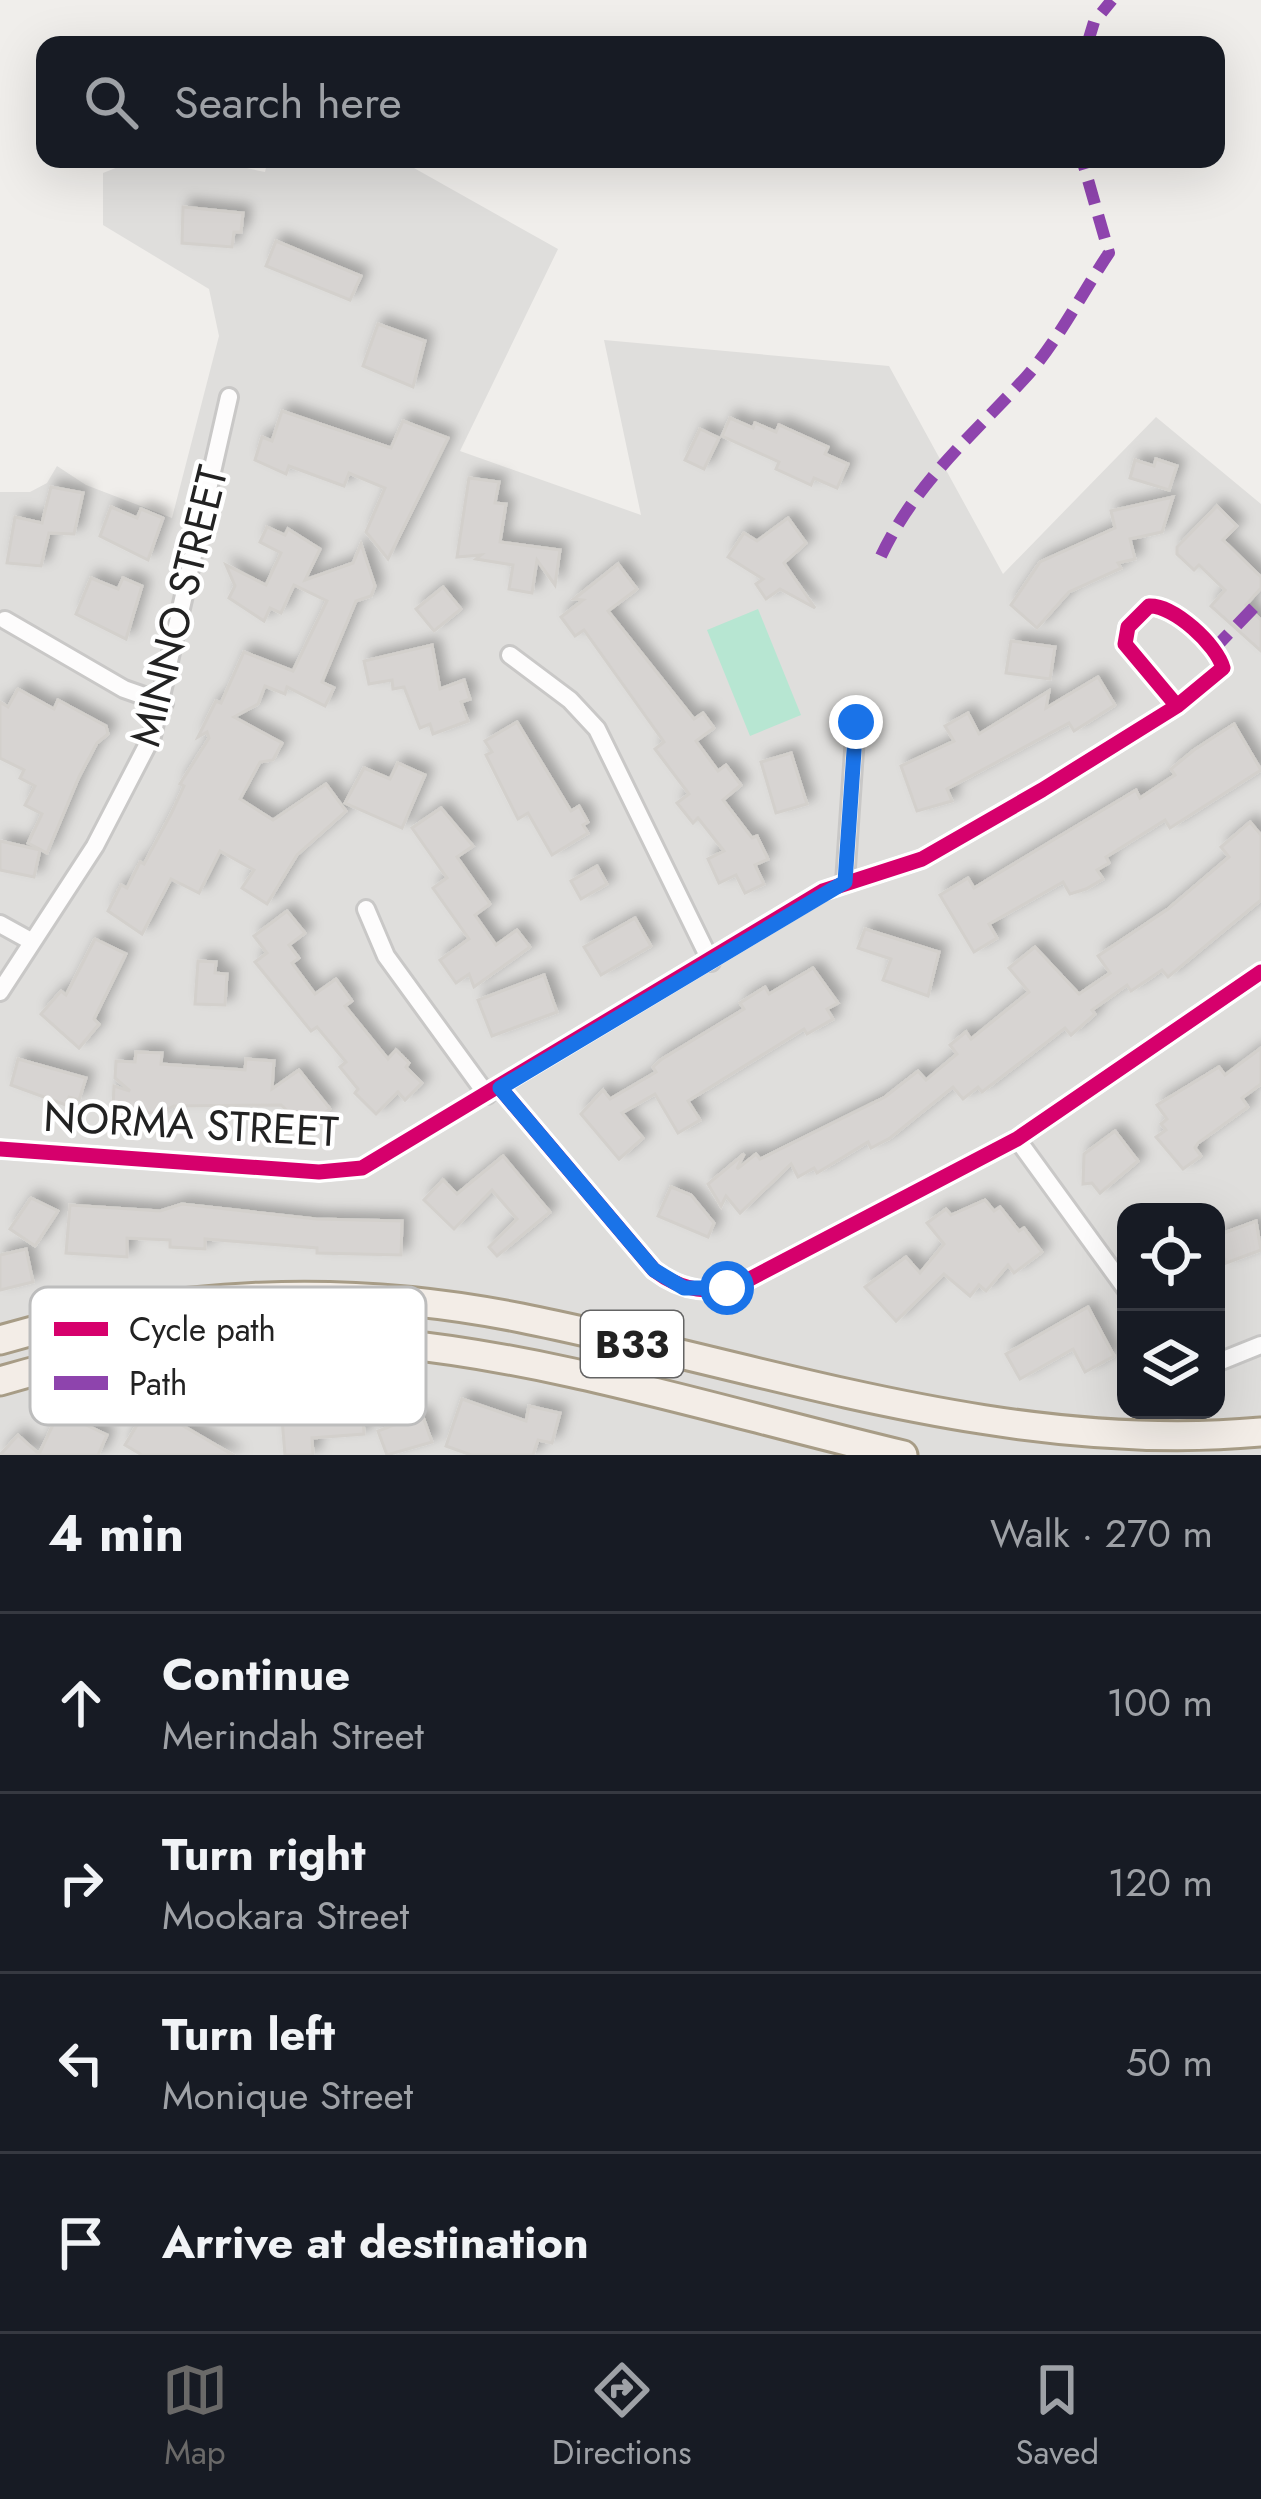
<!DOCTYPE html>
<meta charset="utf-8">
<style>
body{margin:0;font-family:Jost,sans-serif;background:#242831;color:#f1f3f6}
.controls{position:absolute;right:36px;bottom:36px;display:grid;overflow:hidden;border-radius:24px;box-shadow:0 12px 48px #0002}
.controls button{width:108px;height:108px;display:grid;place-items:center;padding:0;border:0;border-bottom:3px solid #363941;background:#171b24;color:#f1f3f6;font:60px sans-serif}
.stop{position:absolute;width:36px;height:36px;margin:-27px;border:9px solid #1a73e8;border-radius:50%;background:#fff}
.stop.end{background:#1a73e8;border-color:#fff;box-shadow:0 3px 12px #0008}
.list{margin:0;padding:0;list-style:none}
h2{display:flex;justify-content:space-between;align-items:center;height:156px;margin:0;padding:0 48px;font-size:51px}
h2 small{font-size:39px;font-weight:400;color:#9ea1a6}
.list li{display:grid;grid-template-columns:78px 1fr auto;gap:36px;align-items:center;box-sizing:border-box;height:180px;padding:0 48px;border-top:3px solid #363941}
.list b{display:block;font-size:45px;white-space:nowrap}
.list p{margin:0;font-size:39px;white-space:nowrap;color:#9ea1a6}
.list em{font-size:39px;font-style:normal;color:#9ea1a6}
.icon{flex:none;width:66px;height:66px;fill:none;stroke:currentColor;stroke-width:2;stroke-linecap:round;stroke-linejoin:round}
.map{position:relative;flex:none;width:1261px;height:1455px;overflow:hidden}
.search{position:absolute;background:#171b24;box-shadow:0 12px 48px #0002;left:36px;right:36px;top:36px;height:132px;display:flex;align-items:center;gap:30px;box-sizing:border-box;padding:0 42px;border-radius:24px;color:#9ea1a6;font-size:45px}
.sheet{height:876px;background:#171b24}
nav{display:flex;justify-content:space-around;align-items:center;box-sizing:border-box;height:168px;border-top:3px solid #363941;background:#171b24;font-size:33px;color:#9ea1a6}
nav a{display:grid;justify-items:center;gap:6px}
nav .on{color:#6a6968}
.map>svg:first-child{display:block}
.residential{fill:#dfdedc;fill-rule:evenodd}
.pitch{fill:#b7e6d2}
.building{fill:#d7d4d2;stroke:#d3d0cc;stroke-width:3;filter:url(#shadow)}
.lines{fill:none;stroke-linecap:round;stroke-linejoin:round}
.minor-casing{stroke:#c9c8c7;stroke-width:22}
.primary-casing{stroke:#a79c86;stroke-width:33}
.minor{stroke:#fdfcfc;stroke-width:16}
.primary{stroke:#f3ede7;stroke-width:27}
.quiet{stroke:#8e44ad;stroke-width:12;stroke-dasharray:24 12;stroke-linecap:butt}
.cycleway-casing{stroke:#fff;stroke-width:22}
.cycleway{stroke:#d6006c;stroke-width:15}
.route{stroke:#1a73e8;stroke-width:15}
.labels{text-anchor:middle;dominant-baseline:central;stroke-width:9;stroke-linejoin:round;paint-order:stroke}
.shield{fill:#fff;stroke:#646464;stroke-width:3}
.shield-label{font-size:39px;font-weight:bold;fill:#222}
.street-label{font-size:42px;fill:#222;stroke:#fff}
.key{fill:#fff;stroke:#bdbdbd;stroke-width:3}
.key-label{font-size:33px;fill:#222}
</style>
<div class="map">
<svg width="1261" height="1455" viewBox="0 0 1261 1455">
<defs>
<filter id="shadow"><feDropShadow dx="7" dy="-7" stdDeviation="6" flood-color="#0004"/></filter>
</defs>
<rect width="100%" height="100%" fill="#f0eeeb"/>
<path class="residential" d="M 138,159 L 203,159 L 265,172 L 268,159 L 398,159 L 558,249 L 460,451 L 641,515 L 604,340 L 889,366 L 1003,574 L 1156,417 L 1261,504 L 1261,1455 L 0,1455 L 0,492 L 30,492 L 47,483 L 57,466 L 86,485 L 172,518 L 219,336 L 209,289 L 103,225 L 103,173 ZM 1126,1212 L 1216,1212 L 1216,1410 L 1126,1410 Z"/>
<path class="pitch" d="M 758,609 L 801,715 L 750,736 L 707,630 Z"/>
<g class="building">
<path d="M 183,207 L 243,213 L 241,232 L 234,232 L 232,247 L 182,243 Z"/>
<path d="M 276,241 L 361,276 L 350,300 L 266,266 Z"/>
<path d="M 378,324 L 425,341 L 413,387 L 363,366 Z"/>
<path d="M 282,411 L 391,448 L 403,421 L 448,438 L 388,559 L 366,532 L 385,488 L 349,473 L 344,486 L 289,466 L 286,474 L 255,460 L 262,437 L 272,441 Z"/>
<path d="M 730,418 L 753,428 L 755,423 L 776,432 L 779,425 L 828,447 L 825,454 L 848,464 L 837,488 L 814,478 L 811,485 L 776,469 L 779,462 L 722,436 Z"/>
<path d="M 700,429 L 719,438 L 704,469 L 685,460 Z"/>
<path d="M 1156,459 L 1177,466 L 1169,490 L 1130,478 L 1135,460 L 1154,466 Z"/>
<path d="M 469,478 L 499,482 L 495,503 L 506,504 L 500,542 L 560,550 L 555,585 L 537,560 L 532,593 L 509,589 L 513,565 L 476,559 L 481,555 L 457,557 Z"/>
<path d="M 51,487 L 83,493 L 74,534 L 49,533 L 41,566 L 7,563 L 15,517 L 42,523 Z"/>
<path d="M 1173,497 L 1162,532 L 1130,539 L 1135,559 L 1118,563 L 1121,568 L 1069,592 L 1037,628 L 1011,605 L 1040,562 L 1115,528 L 1111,511 Z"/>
<path d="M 1217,506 L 1237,526 L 1223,540 L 1261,577 L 1261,588 L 1246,605 L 1261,620 L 1261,651 L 1211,606 L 1225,590 L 1199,565 L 1194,570 L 1177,554 L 1177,547 Z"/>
<path d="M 111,507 L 137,518 L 141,509 L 163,518 L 148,560 L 100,536 Z"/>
<path d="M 788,518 L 806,543 L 784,563 L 815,608 L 780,589 L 766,599 L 756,584 L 763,579 L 728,557 L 744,533 L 757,541 Z"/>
<path d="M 267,527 L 285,535 L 288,529 L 320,549 L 305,580 L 353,563 L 361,544 L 375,586 L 371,596 L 356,601 L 322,682 L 334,688 L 325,706 L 287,687 L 285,694 L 265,686 L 258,704 L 234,717 L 282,743 L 273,760 L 260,762 L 240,799 L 273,820 L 326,784 L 346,811 L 297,855 L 267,904 L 242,888 L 254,870 L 220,851 L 199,893 L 171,879 L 142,934 L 108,911 L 121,885 L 127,888 L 140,862 L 144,864 L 172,812 L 184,786 L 180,784 L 209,738 L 207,732 L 198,737 L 216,701 L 221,703 L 244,652 L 293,671 L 327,601 L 294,585 L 281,613 L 270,608 L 264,621 L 229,598 L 235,586 L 226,565 L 266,585 L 281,553 L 260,542 Z"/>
<path d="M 618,564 L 637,589 L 608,611 L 694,719 L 703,713 L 714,728 L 696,741 L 718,771 L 726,765 L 741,785 L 723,800 L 752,838 L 757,836 L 768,859 L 755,865 L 764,884 L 745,893 L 736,875 L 719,883 L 708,859 L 724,851 L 698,818 L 693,823 L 677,803 L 689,794 L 655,749 L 664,742 L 584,630 L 575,636 L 561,617 L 583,600 L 574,599 Z"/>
<path d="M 91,578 L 118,589 L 123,578 L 142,586 L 126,639 L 76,614 Z"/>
<path d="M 443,587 L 461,609 L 434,631 L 416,609 Z"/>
<path d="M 1011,641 L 1055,647 L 1050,679 L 1006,673 Z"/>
<path d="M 432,645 L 440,689 L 464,680 L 470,699 L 461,702 L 468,721 L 433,734 L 430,724 L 420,728 L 404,687 L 393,689 L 392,680 L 369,684 L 364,661 Z"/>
<path d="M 1098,677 L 1115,705 L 1074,731 L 1069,723 L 947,789 L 952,801 L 917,811 L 901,766 L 954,741 L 945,726 L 968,713 L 979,734 L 1049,691 L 1046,708 Z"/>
<path d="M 18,689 L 54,709 L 58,700 L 106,726 L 108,734 L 97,743 L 79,777 L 47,853 L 28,843 L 42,814 L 25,805 L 35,786 L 20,778 L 24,770 L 0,758 L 0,702 L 8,707 Z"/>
<path d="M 517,722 L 571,811 L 579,806 L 588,822 L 583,825 L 588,833 L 552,855 L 528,813 L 518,819 L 486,755 L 492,752 L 485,741 Z"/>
<path d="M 1234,724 L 1261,770 L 1170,828 L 1165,820 L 1106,857 L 1109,863 L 1097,870 L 1103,879 L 1086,889 L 1070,894 L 1063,882 L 989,924 L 997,938 L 974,952 L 940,895 L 968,878 L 974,888 L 1136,790 L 1140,798 L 1175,775 L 1171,769 L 1194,750 Z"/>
<path d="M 791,753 L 807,804 L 776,813 L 761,762 Z"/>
<path d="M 398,763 L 425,775 L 402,828 L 345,803 L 364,768 L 390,779 Z"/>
<path d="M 441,808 L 473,846 L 457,857 L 490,904 L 475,915 L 496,945 L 517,930 L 530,947 L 474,987 L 469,974 L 456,983 L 440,960 L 469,939 L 433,888 L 447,878 L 412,828 Z"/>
<path d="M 1250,822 L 1261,835 L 1261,900 L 1168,977 L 1162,970 L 1131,991 L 1127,985 L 1092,1010 L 1095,1014 L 1071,1035 L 1065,1028 L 982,1092 L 978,1087 L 963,1099 L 953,1087 L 890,1138 L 871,1148 L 868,1142 L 817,1173 L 814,1168 L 798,1177 L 791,1164 L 740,1213 L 726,1196 L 721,1206 L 708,1184 L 744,1154 L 737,1169 L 756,1154 L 760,1159 L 885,1097 L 918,1071 L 926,1080 L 957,1054 L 950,1045 L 966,1032 L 971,1039 L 1029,992 L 1009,968 L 1035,947 L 1079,994 L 1110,973 L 1098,956 L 1168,909 L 1229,857 L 1221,847 Z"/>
<path d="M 0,841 L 40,850 L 34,877 L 0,870 Z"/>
<path d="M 597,866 L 607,884 L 581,899 L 571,881 Z"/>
<path d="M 287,911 L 305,933 L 289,945 L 299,958 L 292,963 L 315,994 L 336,979 L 352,1001 L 345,1006 L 388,1059 L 396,1050 L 409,1063 L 406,1067 L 422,1083 L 405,1100 L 398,1092 L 376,1114 L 355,1093 L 358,1089 L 340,1067 L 346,1062 L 317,1027 L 311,1031 L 255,962 L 267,953 L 254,936 Z"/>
<path d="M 635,918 L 651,946 L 601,975 L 584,947 Z"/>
<path d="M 865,929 L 939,952 L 928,996 L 883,980 L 891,959 L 858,948 Z"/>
<path d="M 95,939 L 126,954 L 94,1019 L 99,1024 L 79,1048 L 41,1014 L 61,991 L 66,995 Z"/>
<path d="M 198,961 L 216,962 L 215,973 L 227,974 L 225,1005 L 195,1004 Z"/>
<path d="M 813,968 L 838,1003 L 827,1009 L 833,1019 L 807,1034 L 804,1029 L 688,1101 L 700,1120 L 678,1133 L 655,1094 L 622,1113 L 643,1138 L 619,1159 L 581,1114 L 603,1090 L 610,1099 L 656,1072 L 653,1067 L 662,1059 L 744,1009 L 740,1003 L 765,987 L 769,994 Z"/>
<path d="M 544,975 L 557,1012 L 492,1036 L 478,1000 Z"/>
<path d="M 1261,1048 L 1261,1084 L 1242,1098 L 1248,1107 L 1198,1143 L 1195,1148 L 1201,1156 L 1183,1169 L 1156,1137 L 1166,1130 L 1161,1124 L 1167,1119 L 1157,1105 L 1219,1067 L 1225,1075 Z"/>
<path d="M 136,1052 L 162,1053 L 161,1064 L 245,1070 L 246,1059 L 274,1061 L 272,1089 L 299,1070 L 330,1109 L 313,1121 L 307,1113 L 297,1120 L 281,1105 L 174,1106 L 158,1114 L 113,1107 L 114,1086 L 130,1091 L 115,1078 L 116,1061 L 135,1062 Z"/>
<path d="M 18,1059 L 86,1078 L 79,1100 L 69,1097 L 66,1105 L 11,1085 Z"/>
<path d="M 1115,1131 L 1138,1161 L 1100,1193 L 1092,1183 L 1083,1184 L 1084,1154 Z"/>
<path d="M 503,1156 L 550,1212 L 497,1256 L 489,1247 L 517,1219 L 492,1190 L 454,1229 L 424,1200 L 443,1180 L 457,1194 Z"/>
<path d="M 671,1187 L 691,1195 L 714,1223 L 708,1237 L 658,1216 Z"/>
<path d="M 31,1198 L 58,1211 L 35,1246 L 10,1229 Z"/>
<path d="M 985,1200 L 994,1211 L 1000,1207 L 1019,1231 L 1024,1228 L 1042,1252 L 1014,1273 L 1008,1265 L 986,1291 L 979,1285 L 970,1296 L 944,1274 L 896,1321 L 865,1287 L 906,1257 L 920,1273 L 944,1244 L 927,1223 L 946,1209 L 951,1215 Z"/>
<path d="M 182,1204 L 316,1219 L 402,1221 L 401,1255 L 317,1253 L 317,1248 L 205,1239 L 205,1249 L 170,1247 L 170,1240 L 127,1238 L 127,1257 L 66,1253 L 70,1205 L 160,1211 Z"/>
<path d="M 1256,1221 L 1261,1250 L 1226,1263 L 1216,1236 Z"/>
<path d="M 26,1249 L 33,1282 L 0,1290 L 0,1255 Z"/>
<path d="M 1088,1307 L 1114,1356 L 1085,1372 L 1073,1349 L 1020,1379 L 1006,1354 Z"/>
<path d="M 462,1399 L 526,1421 L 529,1406 L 560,1413 L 552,1443 L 538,1440 L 533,1455 L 471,1455 L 446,1446 Z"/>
<path d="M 159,1401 L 180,1413 L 175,1421 L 233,1455 L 142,1455 L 125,1445 L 143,1415 L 149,1418 Z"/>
<path d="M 362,1402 L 364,1434 L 312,1438 L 313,1455 L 285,1455 L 281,1407 Z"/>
<path d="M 59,1412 L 107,1435 L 98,1455 L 0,1455 L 18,1435 L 39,1454 Z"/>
<path d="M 422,1414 L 432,1442 L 387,1455 L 378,1431 Z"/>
</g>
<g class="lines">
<defs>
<g id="minor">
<path d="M 5,620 L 124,689 L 164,703"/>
<path d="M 510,655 L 570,700 L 597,729 L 711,962"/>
<path d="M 845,882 L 856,722"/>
<path d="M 366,909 L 386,956 L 487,1095"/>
<path d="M 0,924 L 29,940"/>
<path d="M 0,992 L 95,846 L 152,736 L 229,397"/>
<path d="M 500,1088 L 654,1270 C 683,1292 710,1295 744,1282 L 1017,1139 L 1261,972"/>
<path d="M 1017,1139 L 1126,1289"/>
<path d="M 0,1149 L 319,1172 L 362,1168 L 823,891 L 922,859 L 1042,790 L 1177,706 L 1223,668 C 1217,645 1174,605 1149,606 L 1128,627 L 1125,644 L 1177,706"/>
<path d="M 1216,1363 L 1261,1345"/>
</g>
<g id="primary">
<path d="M 0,1340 C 170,1290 348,1283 521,1318 C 766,1367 1007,1455 1261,1432"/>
<path d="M 0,1381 C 339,1281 578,1377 903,1455"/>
</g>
</defs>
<use href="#minor" class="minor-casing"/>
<use href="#primary" class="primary-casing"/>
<use href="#minor" class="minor"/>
<use href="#primary" class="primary"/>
<g class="quiet">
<path d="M 1087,45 L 1094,22 L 1112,0"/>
<path d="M 881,556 C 916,482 972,436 1026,377 C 1058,341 1082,293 1109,253 L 1082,159"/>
<path d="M 1212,651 L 1261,600"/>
</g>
<defs>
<g id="cycleway">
<path d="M 500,1088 L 654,1270 C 683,1292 710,1295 744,1282 L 1017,1139 L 1261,972"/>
<path d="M 0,1149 L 319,1172 L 362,1168 L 823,891 L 922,859 L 1042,790 L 1177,706 L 1223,668 C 1217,645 1174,605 1149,606 L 1128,627 L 1125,644 L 1177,706"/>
</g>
</defs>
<use href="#cycleway" class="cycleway-casing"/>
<use href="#cycleway" class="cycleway"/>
</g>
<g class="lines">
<path class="route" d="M 727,1288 L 684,1288 L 654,1270 L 500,1088 L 845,882 L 856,722"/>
</g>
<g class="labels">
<rect class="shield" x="581" y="1311" width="102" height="66" rx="9"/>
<g class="shield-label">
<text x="632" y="1344">B33</text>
</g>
<g class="street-label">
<text transform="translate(179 606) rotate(-76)">MINNO STREET</text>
<text transform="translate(191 1124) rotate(3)">NORMA STREET</text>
</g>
</g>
<rect x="30" y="1287" width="396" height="138" rx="18" class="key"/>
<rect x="54" y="1322" width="54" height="14" fill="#d6006c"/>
<rect x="54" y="1376" width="54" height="14" fill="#8e44ad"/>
<g class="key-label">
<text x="129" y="1341">Cycle path</text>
<text x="129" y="1395">Path</text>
</g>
</svg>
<div class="controls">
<button><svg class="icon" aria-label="locate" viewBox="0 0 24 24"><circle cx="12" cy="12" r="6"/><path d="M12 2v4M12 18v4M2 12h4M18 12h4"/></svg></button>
<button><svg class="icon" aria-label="layers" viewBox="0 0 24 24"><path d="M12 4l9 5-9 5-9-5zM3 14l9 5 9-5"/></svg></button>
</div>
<div class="stop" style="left:727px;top:1288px"></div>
<div class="stop end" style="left:856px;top:722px"></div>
<div class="search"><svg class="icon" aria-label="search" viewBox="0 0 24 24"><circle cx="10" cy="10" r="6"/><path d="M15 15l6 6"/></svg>Search here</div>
</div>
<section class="sheet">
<h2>4 min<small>Walk · 270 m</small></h2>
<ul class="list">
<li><svg class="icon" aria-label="ahead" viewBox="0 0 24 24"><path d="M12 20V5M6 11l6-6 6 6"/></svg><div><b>Continue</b><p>Merindah Street</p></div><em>100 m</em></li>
<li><svg class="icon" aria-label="right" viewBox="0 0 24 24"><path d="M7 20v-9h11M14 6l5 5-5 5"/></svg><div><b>Turn right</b><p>Mookara Street</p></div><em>120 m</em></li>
<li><svg class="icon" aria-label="left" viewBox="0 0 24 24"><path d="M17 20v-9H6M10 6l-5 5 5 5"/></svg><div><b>Turn left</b><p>Monique Street</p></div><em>50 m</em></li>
<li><svg class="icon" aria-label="arrive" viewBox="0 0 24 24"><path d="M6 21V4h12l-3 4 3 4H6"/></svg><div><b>Arrive at destination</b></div></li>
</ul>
</section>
<nav>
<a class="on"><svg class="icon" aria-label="map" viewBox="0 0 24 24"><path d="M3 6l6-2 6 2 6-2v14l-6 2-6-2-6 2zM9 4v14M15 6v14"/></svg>Map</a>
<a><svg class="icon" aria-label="directions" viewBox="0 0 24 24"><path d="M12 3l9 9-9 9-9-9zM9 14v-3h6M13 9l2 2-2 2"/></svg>Directions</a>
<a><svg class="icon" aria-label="saved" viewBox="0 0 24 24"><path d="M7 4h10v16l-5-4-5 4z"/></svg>Saved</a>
</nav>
